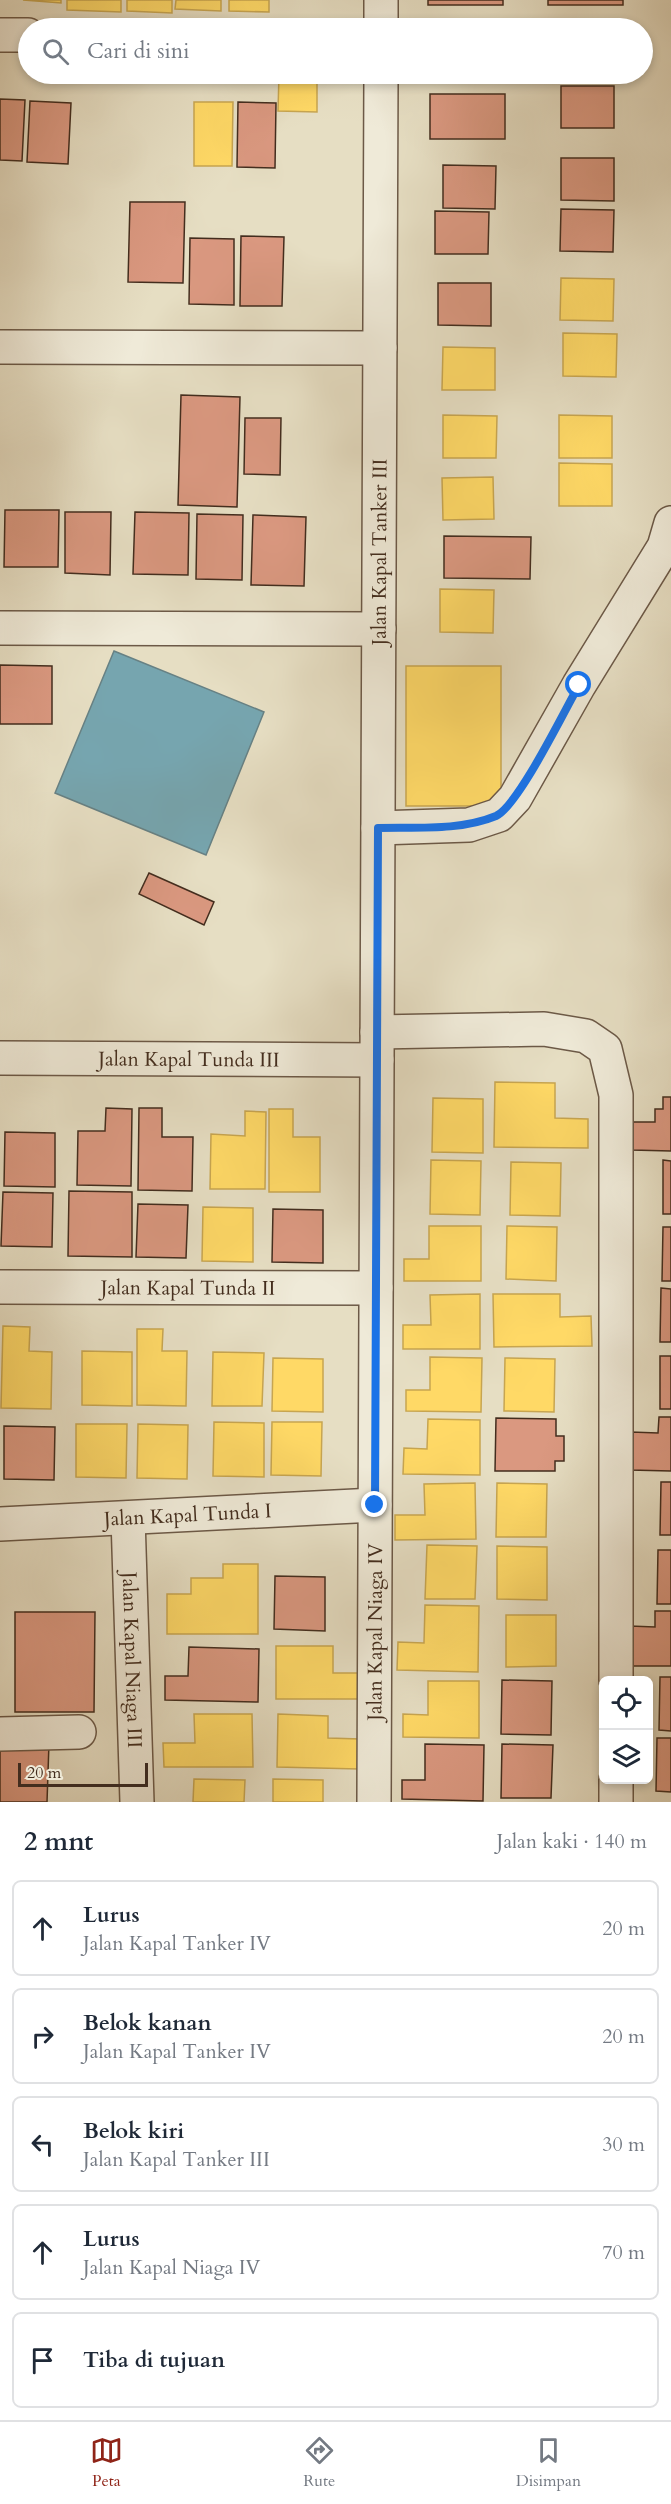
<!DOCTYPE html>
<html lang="id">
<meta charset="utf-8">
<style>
body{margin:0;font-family:Cardo,serif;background:#f6f6f7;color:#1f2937}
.controls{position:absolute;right:18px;bottom:18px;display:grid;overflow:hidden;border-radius:9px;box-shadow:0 3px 9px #0003}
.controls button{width:54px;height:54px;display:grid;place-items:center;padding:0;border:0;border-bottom:2px solid #e0e1e3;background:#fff;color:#1f2937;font:30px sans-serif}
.scale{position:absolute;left:18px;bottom:15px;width:130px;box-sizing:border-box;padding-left:6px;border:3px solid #432d1e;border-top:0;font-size:16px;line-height:21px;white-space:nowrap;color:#432d1e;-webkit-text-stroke:4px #efead8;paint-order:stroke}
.stop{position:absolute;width:18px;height:18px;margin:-14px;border:4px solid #1a73e8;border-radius:50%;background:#fff}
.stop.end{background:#1a73e8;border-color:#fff;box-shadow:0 2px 6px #0008}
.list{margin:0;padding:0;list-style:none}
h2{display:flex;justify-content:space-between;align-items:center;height:78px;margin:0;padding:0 24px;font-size:26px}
h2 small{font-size:20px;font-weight:400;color:#747a83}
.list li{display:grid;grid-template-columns:39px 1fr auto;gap:18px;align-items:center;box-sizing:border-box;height:96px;margin:0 12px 12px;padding:0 12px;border:2px solid #e0e1e3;border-radius:9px}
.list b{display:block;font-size:22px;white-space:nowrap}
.list p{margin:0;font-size:20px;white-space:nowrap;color:#747a83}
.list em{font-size:20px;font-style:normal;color:#747a83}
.icon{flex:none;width:33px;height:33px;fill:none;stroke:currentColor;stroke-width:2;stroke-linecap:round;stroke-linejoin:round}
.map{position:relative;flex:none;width:671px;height:1802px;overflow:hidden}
.search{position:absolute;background:#fff;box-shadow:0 3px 9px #0003;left:18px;right:18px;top:18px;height:66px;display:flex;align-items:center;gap:15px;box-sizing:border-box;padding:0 21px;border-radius:33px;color:#747a83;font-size:22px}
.sheet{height:618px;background:#fff}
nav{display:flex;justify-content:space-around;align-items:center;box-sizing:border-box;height:84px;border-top:2px solid #e0e1e3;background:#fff;font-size:16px;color:#747a83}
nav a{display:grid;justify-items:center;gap:3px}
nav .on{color:#8f2418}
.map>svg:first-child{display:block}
.homes{fill:#ffd966;stroke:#c7a550;stroke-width:1.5}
.public{fill:#76a5af;stroke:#678184;stroke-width:1.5}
.building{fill:#da9880;stroke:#432d1e;stroke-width:1.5}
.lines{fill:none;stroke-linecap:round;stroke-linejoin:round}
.minor-casing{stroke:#6c5947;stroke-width:36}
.minor{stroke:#efead8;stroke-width:33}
.route{stroke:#1a73e8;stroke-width:8}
.labels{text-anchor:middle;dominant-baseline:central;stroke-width:6;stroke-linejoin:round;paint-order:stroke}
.street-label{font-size:20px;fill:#432d1e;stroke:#efead8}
</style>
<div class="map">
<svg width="671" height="1802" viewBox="0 0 671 1802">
<rect width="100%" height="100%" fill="#e6dec3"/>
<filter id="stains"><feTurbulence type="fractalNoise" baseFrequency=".00333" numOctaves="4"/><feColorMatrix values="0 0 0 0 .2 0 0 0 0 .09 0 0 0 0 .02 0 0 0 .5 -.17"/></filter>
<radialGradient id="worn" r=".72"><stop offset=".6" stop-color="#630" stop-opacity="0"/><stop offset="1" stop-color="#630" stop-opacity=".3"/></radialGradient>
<g class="homes">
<path d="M 23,0 L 61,0 L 61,3 Z"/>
<path d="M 67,0 L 121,0 L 121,12 L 67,10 Z"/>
<path d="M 127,0 L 172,0 L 172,13 L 127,11 Z"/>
<path d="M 176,0 L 221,0 L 221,11 L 175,9 Z"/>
<path d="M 229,0 L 269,0 L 269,12 L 229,11 Z"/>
<path d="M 279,74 L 317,74 L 317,112 L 278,111 Z"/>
<path d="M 194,102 L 233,102 L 232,166 L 194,166 Z"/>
<path d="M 561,278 L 614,279 L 613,321 L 560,320 Z"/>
<path d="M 563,333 L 617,334 L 616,377 L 563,376 Z"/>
<path d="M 443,347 L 495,348 L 495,390 L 442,390 Z"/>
<path d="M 443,415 L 497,416 L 496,458 L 443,458 Z"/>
<path d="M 559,415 L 612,416 L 612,458 L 559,458 Z"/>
<path d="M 559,463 L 612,464 L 612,506 L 559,506 Z"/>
<path d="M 493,477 L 494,519 L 443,520 L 442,478 Z"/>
<path d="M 440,589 L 494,590 L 493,633 L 440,632 Z"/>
<rect x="406" y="666" width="95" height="140"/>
<path d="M 495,1082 L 555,1083 L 555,1118 L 588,1119 L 588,1148 L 494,1147 Z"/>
<path d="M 433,1098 L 483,1099 L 483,1153 L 432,1152 Z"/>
<path d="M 269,1109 L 293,1109 L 293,1137 L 320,1137 L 320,1192 L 269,1192 Z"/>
<path d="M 245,1111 L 266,1112 L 265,1189 L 210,1189 L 211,1134 L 245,1136 Z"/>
<path d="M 431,1160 L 481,1161 L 480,1215 L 430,1214 Z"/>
<path d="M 511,1162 L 561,1163 L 560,1216 L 510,1215 Z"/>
<path d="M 203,1207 L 253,1208 L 253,1262 L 202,1261 Z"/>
<path d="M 429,1226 L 481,1226 L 481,1281 L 404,1281 L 404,1259 L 429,1259 Z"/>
<path d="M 507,1226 L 557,1227 L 556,1281 L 506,1279 Z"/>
<path d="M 480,1294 L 480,1349 L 403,1349 L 403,1325 L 431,1325 L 430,1295 Z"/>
<path d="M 493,1294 L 560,1294 L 560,1317 L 591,1316 L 592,1346 L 494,1347 Z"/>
<path d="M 3,1326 L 30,1327 L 29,1351 L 52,1352 L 51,1409 L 1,1408 Z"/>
<path d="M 137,1329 L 163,1329 L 162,1351 L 187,1351 L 186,1406 L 137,1405 Z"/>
<path d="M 82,1351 L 132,1352 L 132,1406 L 82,1405 Z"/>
<path d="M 213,1352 L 264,1353 L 262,1406 L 212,1406 Z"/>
<path d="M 430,1357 L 482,1358 L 481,1412 L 406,1411 L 406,1390 L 430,1390 Z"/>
<path d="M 273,1358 L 323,1359 L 323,1412 L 272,1411 Z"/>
<path d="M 505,1358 L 555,1359 L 554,1412 L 504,1411 Z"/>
<path d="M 428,1419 L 480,1420 L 480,1475 L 403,1474 L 404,1448 L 427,1449 Z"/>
<path d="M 214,1422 L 264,1423 L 264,1477 L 213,1476 Z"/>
<path d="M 272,1422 L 322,1422 L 321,1476 L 271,1475 Z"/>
<path d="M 76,1424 L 127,1424 L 126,1478 L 76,1477 Z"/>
<path d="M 138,1424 L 188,1425 L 187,1479 L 137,1478 Z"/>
<path d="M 475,1483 L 476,1539 L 395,1540 L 395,1515 L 425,1515 L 424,1484 Z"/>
<path d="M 497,1483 L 547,1484 L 546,1537 L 496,1537 Z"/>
<path d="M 427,1545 L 477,1546 L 475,1599 L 425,1599 Z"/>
<path d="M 497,1546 L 547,1547 L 547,1600 L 497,1599 Z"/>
<path d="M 223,1564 L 258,1564 L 258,1634 L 167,1634 L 167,1594 L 191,1594 L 191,1578 L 223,1578 Z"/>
<path d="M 425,1605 L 479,1606 L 478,1672 L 397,1670 L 398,1642 L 424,1643 Z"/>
<path d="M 506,1615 L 556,1615 L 556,1666 L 506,1667 Z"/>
<path d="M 276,1646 L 333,1646 L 333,1673 L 360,1673 L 360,1699 L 276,1699 Z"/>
<path d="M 428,1681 L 479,1681 L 479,1738 L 403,1737 L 403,1714 L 428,1715 Z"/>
<path d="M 194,1714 L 252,1714 L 253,1767 L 164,1767 L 163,1743 L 195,1743 Z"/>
<path d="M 278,1714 L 328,1716 L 328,1738 L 360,1739 L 359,1769 L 277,1767 Z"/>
<path d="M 194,1779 L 245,1780 L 244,1802 L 193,1802 Z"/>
<path d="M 273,1779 L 323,1780 L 323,1802 L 273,1802 Z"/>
</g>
<path class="public" d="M 114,651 L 264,712 L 206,855 L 55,793 Z"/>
<g class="building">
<rect x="428" y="0" width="75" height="5"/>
<rect x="548" y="0" width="75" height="5"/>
<rect x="550" y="23" width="75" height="5"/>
<rect x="431" y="74" width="75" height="2"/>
<rect x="561" y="86" width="53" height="42"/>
<rect x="430" y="94" width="75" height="45"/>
<path d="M 0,99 L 25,100 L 22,161 L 0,160 Z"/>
<path d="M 30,101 L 71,103 L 68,164 L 27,162 Z"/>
<path d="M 238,102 L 276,103 L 275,168 L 237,167 Z"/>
<path d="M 561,158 L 614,158 L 614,201 L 561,200 Z"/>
<path d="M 443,165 L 496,166 L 495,209 L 443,208 Z"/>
<path d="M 130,202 L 185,202 L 183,283 L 128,282 Z"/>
<path d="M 561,209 L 614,210 L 613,252 L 560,251 Z"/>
<path d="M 435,211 L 489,212 L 488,254 L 435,254 Z"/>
<path d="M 241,236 L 284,237 L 282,306 L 240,306 Z"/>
<path d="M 190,238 L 234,239 L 234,305 L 189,304 Z"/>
<path d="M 438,283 L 491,283 L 491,326 L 438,325 Z"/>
<path d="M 181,395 L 240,397 L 237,507 L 178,505 Z"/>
<path d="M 245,418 L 281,418 L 280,475 L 244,474 Z"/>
<path d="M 5,510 L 59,510 L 58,567 L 4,567 Z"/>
<path d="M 65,512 L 111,512 L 110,575 L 65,573 Z"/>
<path d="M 135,512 L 189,513 L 188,575 L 133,574 Z"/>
<path d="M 197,514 L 243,515 L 242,580 L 196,579 Z"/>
<path d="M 253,515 L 306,517 L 304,586 L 251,585 Z"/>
<path d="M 444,536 L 531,537 L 530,579 L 444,578 Z"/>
<path d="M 0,665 L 52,666 L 52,724 L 0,724 Z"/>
<path d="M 149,873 L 214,902 L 204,925 L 139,894 Z"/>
<path d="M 663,1097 L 671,1097 L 671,1151 L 632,1150 L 633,1122 L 655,1122 L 655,1109 L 663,1109 Z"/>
<path d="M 106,1108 L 132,1109 L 131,1186 L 77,1185 L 78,1131 L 105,1131 Z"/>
<path d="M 139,1108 L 162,1108 L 162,1137 L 193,1137 L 192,1191 L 138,1190 Z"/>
<path d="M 5,1132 L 55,1133 L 55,1187 L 4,1186 Z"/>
<path d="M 663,1160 L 671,1161 L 671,1214 L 663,1214 Z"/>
<path d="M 69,1191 L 132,1192 L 132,1257 L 68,1256 Z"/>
<path d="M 3,1192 L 53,1193 L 52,1247 L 1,1246 Z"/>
<path d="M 138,1204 L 188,1205 L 186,1258 L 136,1257 Z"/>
<path d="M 273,1209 L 323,1210 L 323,1263 L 272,1262 Z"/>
<path d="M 663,1227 L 671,1227 L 671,1281 L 662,1281 Z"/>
<path d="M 661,1288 L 671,1289 L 671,1342 L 660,1342 Z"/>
<rect x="660" y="1356" width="11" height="53"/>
<path d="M 659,1417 L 671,1417 L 671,1471 L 630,1470 L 631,1432 L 658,1433 Z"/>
<path d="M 496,1418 L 556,1419 L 556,1436 L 564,1436 L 564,1461 L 555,1461 L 555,1471 L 495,1471 Z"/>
<path d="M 4,1426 L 55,1427 L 54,1480 L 4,1479 Z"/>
<path d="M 661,1482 L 671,1482 L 671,1535 L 660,1535 Z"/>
<path d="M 658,1550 L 671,1550 L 671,1604 L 657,1604 Z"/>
<path d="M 275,1576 L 325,1577 L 325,1631 L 274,1629 Z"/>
<path d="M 655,1611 L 671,1611 L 671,1666 L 629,1666 L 630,1626 L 655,1627 Z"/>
<path d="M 15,1612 L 95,1612 L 94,1712 L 15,1712 Z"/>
<path d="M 189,1647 L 259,1649 L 258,1702 L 165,1700 L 165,1676 L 188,1676 Z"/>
<path d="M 660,1677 L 671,1677 L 671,1731 L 659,1730 Z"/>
<path d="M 502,1680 L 552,1681 L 551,1735 L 501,1734 Z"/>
<path d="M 657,1738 L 671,1738 L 671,1792 L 656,1791 Z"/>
<path d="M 0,1742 L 49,1743 L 47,1802 L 0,1802 Z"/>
<path d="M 425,1744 L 484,1745 L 483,1801 L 402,1799 L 402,1780 L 425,1780 Z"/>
<path d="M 502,1744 L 553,1745 L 551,1798 L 501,1798 Z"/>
</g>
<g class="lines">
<defs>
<g id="minor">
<path d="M 381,28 L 381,0"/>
<path d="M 0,35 L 28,35"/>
<path d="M 0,347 L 380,348"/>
<path d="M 0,628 L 379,629"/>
<path d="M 378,828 L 469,825 L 499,815 L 515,798 L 579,685 L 664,547 L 671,523"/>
<path d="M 377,1032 L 544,1029 L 586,1036 L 605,1049 L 616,1095 L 616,1680"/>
<path id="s1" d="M 0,1058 L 377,1060"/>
<path id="s2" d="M 0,1287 L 376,1288"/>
<path id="s3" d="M 128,1518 L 137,1802"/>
<path id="s4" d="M 0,1524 L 375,1505"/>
<path d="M 0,1734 L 79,1732"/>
<path d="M 616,1780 L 616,1802"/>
<path id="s5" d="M 374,1802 L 381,74"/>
</g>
</defs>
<use href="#minor" class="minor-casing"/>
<use href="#minor" class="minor"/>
</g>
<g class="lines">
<path class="route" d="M 375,1505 L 378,828 C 416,827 460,831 496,816 C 518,806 565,710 579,685"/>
</g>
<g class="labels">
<g class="street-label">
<text stroke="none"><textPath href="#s5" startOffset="1250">Jalan Kapal Tanker III</textPath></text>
<text stroke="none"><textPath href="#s1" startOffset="189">Jalan Kapal Tunda III</textPath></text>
<text stroke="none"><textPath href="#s2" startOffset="188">Jalan Kapal Tunda II</textPath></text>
<text stroke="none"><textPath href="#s4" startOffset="188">Jalan Kapal Tunda I</textPath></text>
<text stroke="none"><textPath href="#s5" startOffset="170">Jalan Kapal Niaga IV</textPath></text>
<text stroke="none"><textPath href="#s3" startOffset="142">Jalan Kapal Niaga III</textPath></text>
</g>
</g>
<rect width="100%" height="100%" filter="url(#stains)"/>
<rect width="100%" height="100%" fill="url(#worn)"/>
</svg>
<div class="controls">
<button><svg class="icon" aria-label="locate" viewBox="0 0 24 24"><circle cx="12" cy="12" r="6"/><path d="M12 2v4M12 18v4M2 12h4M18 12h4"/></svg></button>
<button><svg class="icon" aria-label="layers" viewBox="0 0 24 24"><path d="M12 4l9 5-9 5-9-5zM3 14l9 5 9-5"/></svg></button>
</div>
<div class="scale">20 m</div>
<div class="stop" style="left:579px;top:685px"></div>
<div class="stop end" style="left:375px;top:1505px"></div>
<div class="search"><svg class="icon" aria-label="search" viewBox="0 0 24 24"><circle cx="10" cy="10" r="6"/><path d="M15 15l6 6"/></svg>Cari di sini</div>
</div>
<section class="sheet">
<h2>2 mnt<small>Jalan kaki · 140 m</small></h2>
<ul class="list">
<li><svg class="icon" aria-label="ahead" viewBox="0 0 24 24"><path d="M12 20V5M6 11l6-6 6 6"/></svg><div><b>Lurus</b><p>Jalan Kapal Tanker IV</p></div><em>20 m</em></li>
<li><svg class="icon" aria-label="right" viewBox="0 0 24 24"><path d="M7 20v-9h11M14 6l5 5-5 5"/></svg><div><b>Belok kanan</b><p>Jalan Kapal Tanker IV</p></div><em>20 m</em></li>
<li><svg class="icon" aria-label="left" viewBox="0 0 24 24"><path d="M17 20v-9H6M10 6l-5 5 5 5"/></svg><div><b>Belok kiri</b><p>Jalan Kapal Tanker III</p></div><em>30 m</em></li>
<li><svg class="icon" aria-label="ahead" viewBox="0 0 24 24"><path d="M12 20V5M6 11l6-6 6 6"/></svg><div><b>Lurus</b><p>Jalan Kapal Niaga IV</p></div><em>70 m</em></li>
<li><svg class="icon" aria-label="arrive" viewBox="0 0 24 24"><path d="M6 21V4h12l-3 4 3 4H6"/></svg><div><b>Tiba di tujuan</b></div></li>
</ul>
</section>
<nav>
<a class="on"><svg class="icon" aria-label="map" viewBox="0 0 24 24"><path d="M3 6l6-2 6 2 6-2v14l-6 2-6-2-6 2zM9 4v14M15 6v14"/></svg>Peta</a>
<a><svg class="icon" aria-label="directions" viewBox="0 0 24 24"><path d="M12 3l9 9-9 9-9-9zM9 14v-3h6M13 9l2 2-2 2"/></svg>Rute</a>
<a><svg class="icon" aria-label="saved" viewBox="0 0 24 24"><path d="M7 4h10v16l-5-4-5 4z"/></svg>Disimpan</a>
</nav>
